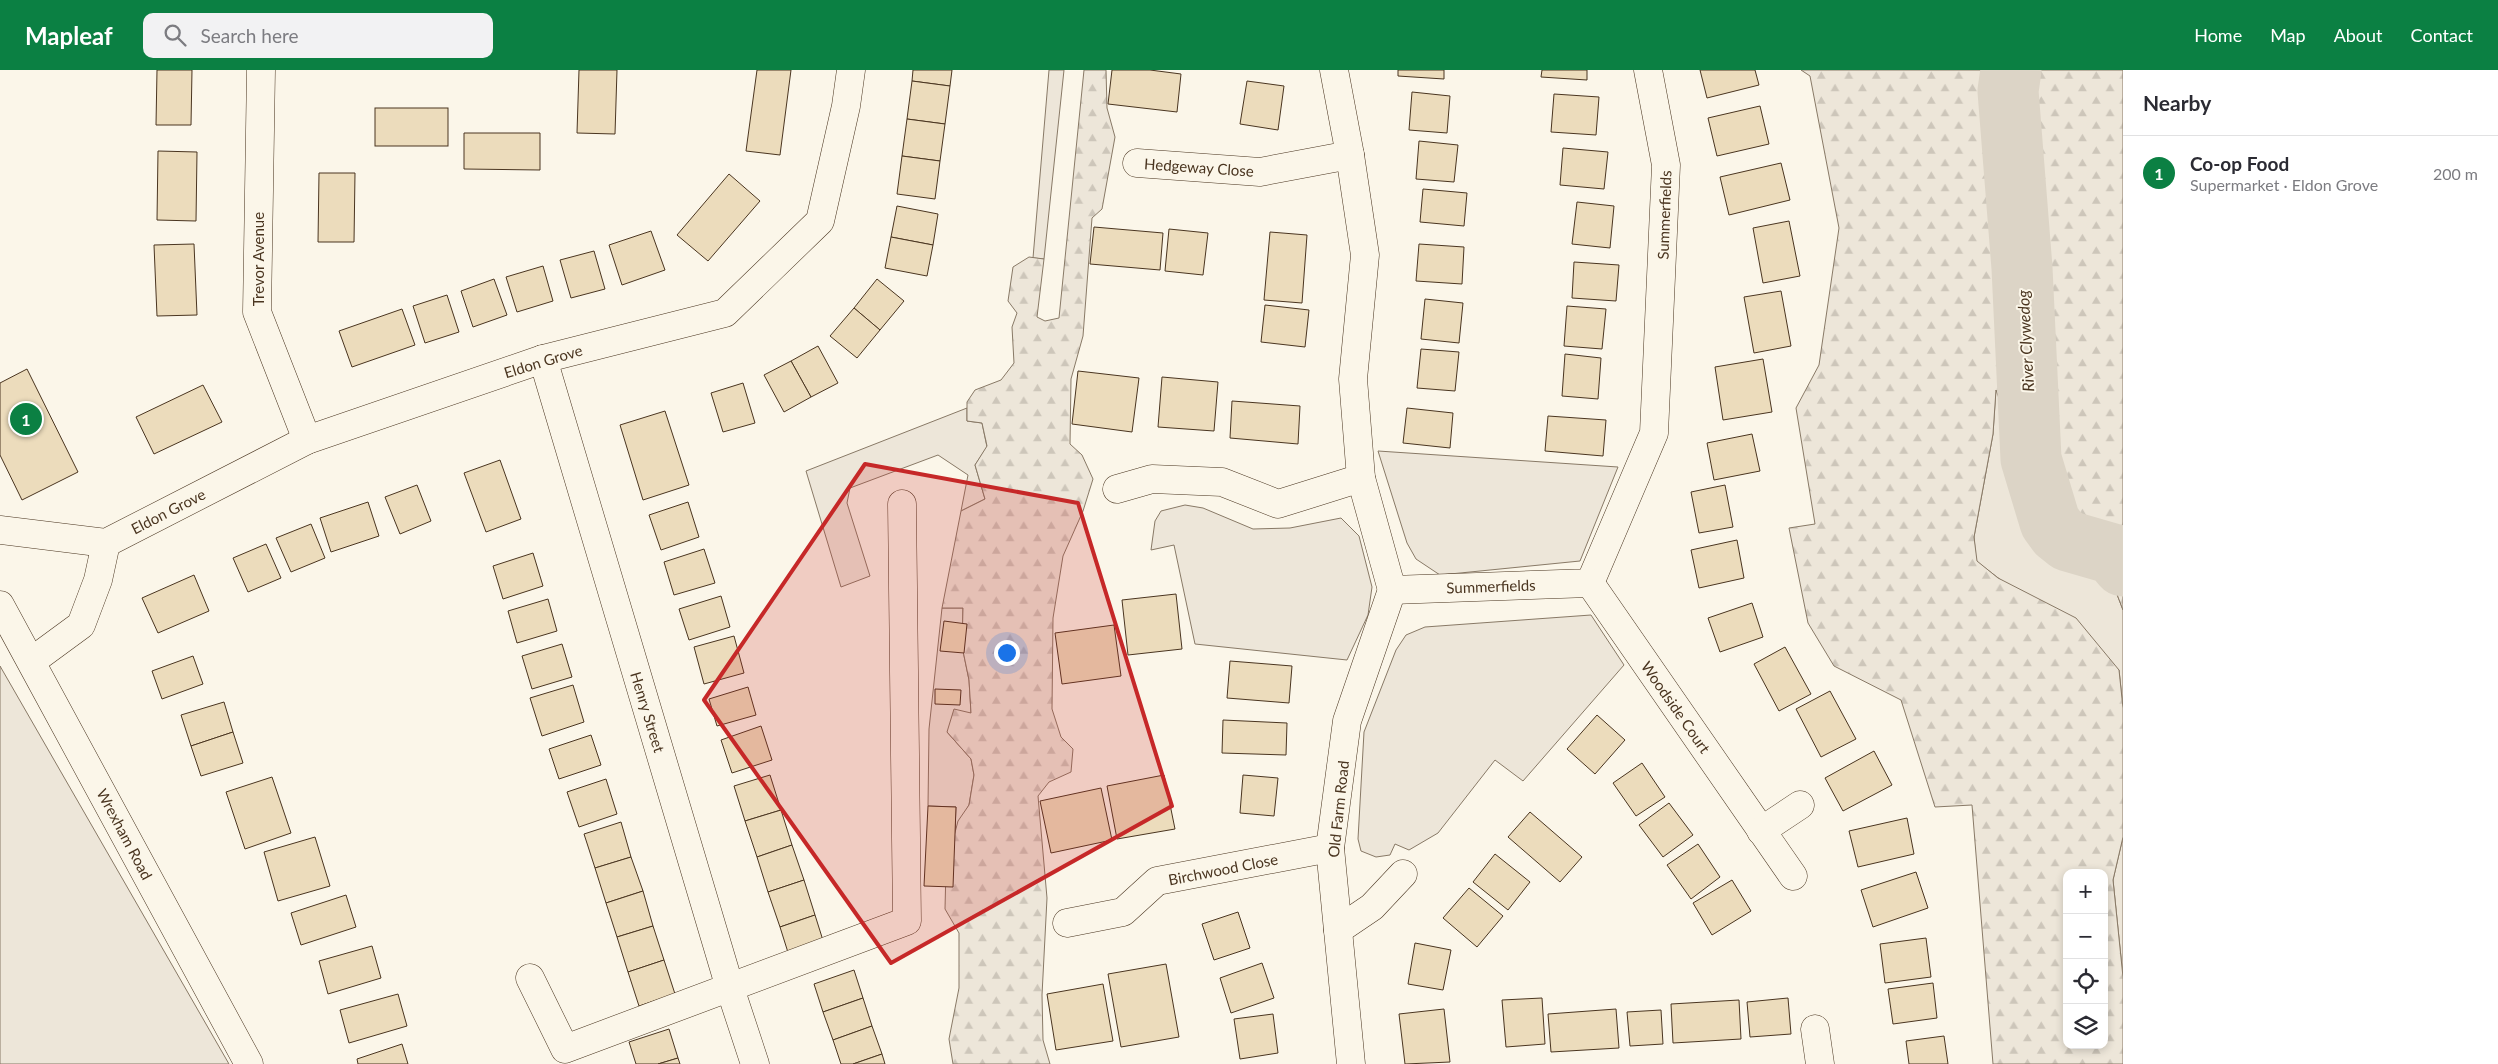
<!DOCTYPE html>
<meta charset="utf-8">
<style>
body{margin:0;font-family:Lato,sans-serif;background:#f2f2f3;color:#2b2b33}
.controls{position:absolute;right:15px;bottom:15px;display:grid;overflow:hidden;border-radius:10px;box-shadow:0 2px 8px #0003}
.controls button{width:45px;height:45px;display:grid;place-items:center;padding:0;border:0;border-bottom:1px solid #e1e1e2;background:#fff;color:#2b2b33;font:25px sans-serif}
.you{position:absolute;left:1006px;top:582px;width:18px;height:18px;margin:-12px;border:4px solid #fff;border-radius:50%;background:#1a73e8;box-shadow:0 0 0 8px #1a73e833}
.badge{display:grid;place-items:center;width:32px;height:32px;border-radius:50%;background:#0b8043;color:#fff;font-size:16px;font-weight:700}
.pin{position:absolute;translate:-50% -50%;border:2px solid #fff;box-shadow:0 1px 5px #0006}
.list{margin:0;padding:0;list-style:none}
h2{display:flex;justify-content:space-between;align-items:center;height:65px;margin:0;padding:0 20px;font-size:21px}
h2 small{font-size:16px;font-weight:400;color:#7c7c81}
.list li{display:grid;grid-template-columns:32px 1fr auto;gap:15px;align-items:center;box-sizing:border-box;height:75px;padding:0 20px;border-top:1px solid #e1e1e2}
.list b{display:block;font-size:19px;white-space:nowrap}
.list p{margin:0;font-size:16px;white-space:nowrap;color:#7c7c81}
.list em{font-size:16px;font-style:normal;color:#7c7c81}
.icon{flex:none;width:28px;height:28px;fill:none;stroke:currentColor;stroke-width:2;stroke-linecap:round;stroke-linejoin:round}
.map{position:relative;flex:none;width:2123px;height:994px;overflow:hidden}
header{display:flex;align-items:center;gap:30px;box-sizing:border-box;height:70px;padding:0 25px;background:#0b8043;color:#fff}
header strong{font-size:24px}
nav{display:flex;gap:28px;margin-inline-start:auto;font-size:18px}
.search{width:350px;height:45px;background:#f2f2f3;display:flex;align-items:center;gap:12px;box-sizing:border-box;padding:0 18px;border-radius:10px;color:#7c7c81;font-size:19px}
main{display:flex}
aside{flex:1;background:#fff}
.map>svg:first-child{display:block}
.grass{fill:#ede6d9;stroke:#887966}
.forest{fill:url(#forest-firs);stroke:#887966;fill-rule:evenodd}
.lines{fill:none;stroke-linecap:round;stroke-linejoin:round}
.river{stroke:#dcd4c6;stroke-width:61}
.building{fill:#ecdcbc;stroke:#4a3520}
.minor-casing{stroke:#4a3520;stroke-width:29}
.major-casing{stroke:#4a3520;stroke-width:29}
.minor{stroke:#fbf6e9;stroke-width:28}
.major{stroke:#fbf6e9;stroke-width:28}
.marked{fill:#c62828;fill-opacity:0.2;stroke:#c62828;stroke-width:4;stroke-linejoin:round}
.labels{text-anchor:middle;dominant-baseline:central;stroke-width:4;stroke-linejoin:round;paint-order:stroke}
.street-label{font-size:15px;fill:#4a3520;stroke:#fbf6e9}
.water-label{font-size:16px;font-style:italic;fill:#4a3520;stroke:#fbf6e9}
</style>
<header>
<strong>Mapleaf</strong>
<div class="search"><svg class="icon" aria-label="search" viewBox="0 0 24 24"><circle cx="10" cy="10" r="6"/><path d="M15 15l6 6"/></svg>Search here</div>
<nav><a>Home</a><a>Map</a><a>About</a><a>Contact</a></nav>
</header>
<main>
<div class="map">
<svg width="2123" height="994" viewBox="0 0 2123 994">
<defs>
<pattern id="forest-firs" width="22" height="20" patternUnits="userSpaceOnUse" patternTransform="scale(1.25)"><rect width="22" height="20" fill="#ede6d9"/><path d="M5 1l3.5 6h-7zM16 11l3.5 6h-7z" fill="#cdc6ba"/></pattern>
</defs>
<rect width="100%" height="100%" fill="#fbf6e9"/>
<g class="grass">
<path d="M 1049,0 L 1064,0 L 1044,189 L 1033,188 Z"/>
<path d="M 1996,318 L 2008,353 L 2036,461 L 2081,487 L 2105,493 L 2123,540 L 2123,638 L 2119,600 L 1976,491 L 1974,467 L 1993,364 Z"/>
<path d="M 967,338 L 967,351 L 982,353 L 987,377 L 975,395 L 985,429 L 961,441 L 968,405 L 938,385 L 850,418 L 847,433 L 870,506 L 841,517 L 806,401 Z"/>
<path d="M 1378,381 L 1618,397 L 1580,491 L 1440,505 L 1416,489 L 1407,473 Z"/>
<path d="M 1185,435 L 1203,438 L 1253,459 L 1290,458 L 1341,448 L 1359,466 L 1372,517 L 1368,545 L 1347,590 L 1195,574 L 1174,475 L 1151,480 L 1155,451 L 1161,441 Z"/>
<path d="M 942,538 L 963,538 L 962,576 L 969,610 L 971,643 L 947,662 L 971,689 L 974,705 L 969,735 L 955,760 L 956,737 L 928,736 L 929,659 Z"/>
<path d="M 1591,545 L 1624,595 L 1523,711 L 1495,690 L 1438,763 L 1409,780 L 1395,774 L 1390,785 L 1376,787 L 1361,781 L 1358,769 L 1364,662 L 1396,580 L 1406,565 L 1425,557 Z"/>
<path d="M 0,596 L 229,994 L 0,994 Z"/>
<path d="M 2123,767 L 2123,907 L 2113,810 Z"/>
</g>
<g class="forest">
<path d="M 1084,0 L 1106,0 L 1107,38 L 1115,67 L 1102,139 L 1092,148 L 1083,266 L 1071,309 L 1070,374 L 1082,385 L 1093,409 L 1083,441 L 1063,486 L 1053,548 L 1052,639 L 1061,667 L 1073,679 L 1071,702 L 1049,712 L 1038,726 L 1047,828 L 1042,925 L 1043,970 L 1050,994 L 953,994 L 949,969 L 959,918 L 959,863 L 945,839 L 946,797 L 958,751 L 969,735 L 974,705 L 971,689 L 947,662 L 954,639 L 971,643 L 969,610 L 962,576 L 963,538 L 942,538 L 961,441 L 985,429 L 975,395 L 987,376 L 982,353 L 967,351 L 967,332 L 975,320 L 1001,310 L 1014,293 L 1012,257 L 1017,243 L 1008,231 L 1013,197 L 1029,187 L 1044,189 L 1037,247 L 1045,251 L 1059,248 Z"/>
<path d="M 1801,0 L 2123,0 L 2123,540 L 2105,493 L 2061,434 L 2047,385 L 2008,353 L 1996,320 L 1993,364 L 1974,467 L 1977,491 L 1998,508 L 2076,548 L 2119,600 L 2123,638 L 2123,767 L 2113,810 L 2123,907 L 2123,994 L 1993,994 L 1972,735 L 1935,737 L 1901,630 L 1834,596 L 1808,553 L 1789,458 L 1815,454 L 1796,338 L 1819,295 L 1839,158 L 1810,6 ZM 2067,803 L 2104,803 L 2104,975 L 2067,975 Z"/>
</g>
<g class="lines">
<path class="river" d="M 2011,0 L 2008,21 L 2022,198 L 2031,389 L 2050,452 L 2058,463 L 2068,471 L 2113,484 L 2123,496"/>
</g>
<g class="building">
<path d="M 157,0 L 192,0 L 191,55 L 156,55 Z"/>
<path d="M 579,0 L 617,0 L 615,64 L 577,63 Z"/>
<path d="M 757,0 L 791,0 L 780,85 L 746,81 Z"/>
<path d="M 913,0 L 952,0 L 950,16 L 912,11 Z"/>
<path d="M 1112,0 L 1150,0 L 1181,4 L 1177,42 L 1108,34 Z"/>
<path d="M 1398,0 L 1444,0 L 1444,9 L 1398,6 Z"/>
<path d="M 1542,0 L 1587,0 L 1587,10 L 1541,7 Z"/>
<path d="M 1700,0 L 1755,0 L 1759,15 L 1707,28 Z"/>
<path d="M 912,11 L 950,16 L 945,54 L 907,49 Z"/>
<path d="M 1247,11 L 1284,16 L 1278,60 L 1240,54 Z"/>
<path d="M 1412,22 L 1450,26 L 1447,63 L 1409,60 Z"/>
<path d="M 1554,24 L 1599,27 L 1596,65 L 1551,62 Z"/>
<path d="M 1760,36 L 1769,74 L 1717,86 L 1708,48 Z"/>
<rect x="375" y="38" width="73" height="38"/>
<path d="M 907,49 L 945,54 L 940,91 L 902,86 Z"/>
<path d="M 464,63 L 540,63 L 540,100 L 464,99 Z"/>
<path d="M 1419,71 L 1458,75 L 1454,112 L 1416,109 Z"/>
<path d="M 1563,78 L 1608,82 L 1604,119 L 1560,115 Z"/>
<path d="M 158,81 L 197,82 L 196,151 L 157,150 Z"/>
<path d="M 902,86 L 940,91 L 935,129 L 897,124 Z"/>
<path d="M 1781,93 L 1790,130 L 1729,145 L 1720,107 Z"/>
<path d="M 319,103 L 355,103 L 354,172 L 318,172 Z"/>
<path d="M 729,104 L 760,131 L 708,191 L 677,165 Z"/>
<path d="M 1423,119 L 1467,123 L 1464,156 L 1420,152 Z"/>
<path d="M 1577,132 L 1614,136 L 1610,178 L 1572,174 Z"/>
<path d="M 897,136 L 938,144 L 933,175 L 891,167 Z"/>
<path d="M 1789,151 L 1800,206 L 1763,213 L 1753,158 Z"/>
<path d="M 1094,157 L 1163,163 L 1160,200 L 1090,194 Z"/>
<path d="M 1169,159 L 1208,163 L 1203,205 L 1165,201 Z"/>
<path d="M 651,161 L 665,200 L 622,215 L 609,175 Z"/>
<path d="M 1270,162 L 1307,165 L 1302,233 L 1264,230 Z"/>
<path d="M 891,167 L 933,175 L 927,206 L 885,198 Z"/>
<path d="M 194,174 L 197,245 L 157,246 L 154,175 Z"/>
<path d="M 1419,174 L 1464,177 L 1462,214 L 1416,211 Z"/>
<path d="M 594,181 L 605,219 L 571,228 L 560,190 Z"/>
<path d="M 1574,192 L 1619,195 L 1616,231 L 1572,228 Z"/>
<path d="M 543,196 L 553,231 L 517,242 L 506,207 Z"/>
<path d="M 494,209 L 507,245 L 473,257 L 461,221 Z"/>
<path d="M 877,209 L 904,231 L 880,260 L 854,238 Z"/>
<path d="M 1781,221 L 1791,276 L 1754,283 L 1744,227 Z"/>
<path d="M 447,225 L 459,262 L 425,273 L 413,236 Z"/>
<path d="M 1425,229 L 1463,233 L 1459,273 L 1421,269 Z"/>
<path d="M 1265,235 L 1309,240 L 1305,277 L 1261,272 Z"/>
<path d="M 1567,236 L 1606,239 L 1602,279 L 1564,276 Z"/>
<path d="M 854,238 L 880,260 L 857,288 L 830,266 Z"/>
<path d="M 402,239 L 415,275 L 352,297 L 339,261 Z"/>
<path d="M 818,276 L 838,313 L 811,327 L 791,291 Z"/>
<path d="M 1421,279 L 1459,282 L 1455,321 L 1417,318 Z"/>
<path d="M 1565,284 L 1601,288 L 1598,329 L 1562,326 Z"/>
<path d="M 1763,289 L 1772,342 L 1723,350 L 1715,297 Z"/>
<path d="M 791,291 L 811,327 L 784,342 L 764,305 Z"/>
<path d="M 27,299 L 78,402 L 22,430 L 0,385 L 0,313 Z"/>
<path d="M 1078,301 L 1139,308 L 1132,362 L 1072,354 Z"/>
<path d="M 1162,307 L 1218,312 L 1214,361 L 1158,357 Z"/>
<path d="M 743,313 L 755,353 L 723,362 L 711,323 Z"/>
<path d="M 203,315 L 222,352 L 154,384 L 136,347 Z"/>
<path d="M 1232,331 L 1300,336 L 1298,374 L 1230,368 Z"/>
<path d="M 1407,338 L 1453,343 L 1450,378 L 1403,373 Z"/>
<path d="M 665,341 L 689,415 L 643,430 L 620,355 Z"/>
<path d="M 1548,346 L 1606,350 L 1603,386 L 1545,381 Z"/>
<path d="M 1752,364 L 1760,401 L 1714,410 L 1707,373 Z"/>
<path d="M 500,390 L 521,449 L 486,462 L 464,403 Z"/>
<path d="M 417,415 L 431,451 L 400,464 L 385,427 Z"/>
<path d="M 1725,415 L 1733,457 L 1699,463 L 1691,422 Z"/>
<path d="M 368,432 L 379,466 L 331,482 L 320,448 Z"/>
<path d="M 688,432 L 699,467 L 661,480 L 649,445 Z"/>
<path d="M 311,454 L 325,488 L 291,502 L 276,468 Z"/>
<path d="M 1737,470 L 1744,508 L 1699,518 L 1691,480 Z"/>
<path d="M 266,474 L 281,508 L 248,522 L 233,488 Z"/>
<path d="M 704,479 L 715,513 L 674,525 L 664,492 Z"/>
<path d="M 533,483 L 543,516 L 503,529 L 493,496 Z"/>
<path d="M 194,505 L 209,541 L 158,563 L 142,528 Z"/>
<path d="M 1176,524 L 1182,579 L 1128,585 L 1122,530 Z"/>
<path d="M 721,526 L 730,557 L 689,570 L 679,539 Z"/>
<path d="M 548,529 L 557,561 L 517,573 L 508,541 Z"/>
<path d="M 1752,533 L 1763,567 L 1720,582 L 1708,548 Z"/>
<path d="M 944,551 L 967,554 L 964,583 L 940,581 Z"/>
<path d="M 1114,555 L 1121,606 L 1062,614 L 1055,563 Z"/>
<path d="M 734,566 L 744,603 L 704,614 L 694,577 Z"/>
<path d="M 562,574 L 572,607 L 532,619 L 522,586 Z"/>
<path d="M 1785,577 L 1811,624 L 1779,641 L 1754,594 Z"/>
<path d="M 193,586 L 203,614 L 162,629 L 152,601 Z"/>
<path d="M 1230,591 L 1292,596 L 1289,633 L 1227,628 Z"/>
<path d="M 573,615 L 584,652 L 542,666 L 530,628 Z"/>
<path d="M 748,617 L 756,645 L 717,656 L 709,629 Z"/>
<path d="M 935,619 L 961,620 L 960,635 L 935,634 Z"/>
<path d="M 1830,621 L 1856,669 L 1821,687 L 1796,639 Z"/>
<path d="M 224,632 L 233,662 L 191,676 L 181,645 Z"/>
<path d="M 1597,645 L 1625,670 L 1595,704 L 1567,679 Z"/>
<path d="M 1223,650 L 1287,653 L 1286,685 L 1222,683 Z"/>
<path d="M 761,656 L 772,690 L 732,703 L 721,670 Z"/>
<path d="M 233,662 L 243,693 L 201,706 L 191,676 Z"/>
<path d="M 591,665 L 601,695 L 559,709 L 549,679 Z"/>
<path d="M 1874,681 L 1892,715 L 1843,741 L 1825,708 Z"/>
<path d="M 1642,693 L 1665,727 L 1636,746 L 1613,713 Z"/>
<path d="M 770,705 L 781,740 L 745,751 L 734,716 Z"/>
<path d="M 1164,705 L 1175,759 L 1117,769 L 1107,716 Z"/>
<path d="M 1243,705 L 1278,708 L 1274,746 L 1240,743 Z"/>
<path d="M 272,707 L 291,763 L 245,779 L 226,722 Z"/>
<path d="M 606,709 L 617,744 L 579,757 L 567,722 Z"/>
<path d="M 1101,718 L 1112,770 L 1051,783 L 1040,731 Z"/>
<path d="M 1669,733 L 1693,765 L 1663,787 L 1639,755 Z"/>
<path d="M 928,736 L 956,737 L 953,817 L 924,816 Z"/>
<path d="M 781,740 L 792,775 L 757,787 L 745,751 Z"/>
<path d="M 1530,742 L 1582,787 L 1560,812 L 1508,767 Z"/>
<path d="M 1907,748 L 1914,784 L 1858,797 L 1849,761 Z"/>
<path d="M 621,752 L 631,787 L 595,798 L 584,764 Z"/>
<path d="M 315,767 L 330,816 L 278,831 L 264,782 Z"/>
<path d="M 1698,774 L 1720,807 L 1691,829 L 1667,795 Z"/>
<path d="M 792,775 L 804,810 L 768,822 L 757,787 Z"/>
<path d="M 1495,784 L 1530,812 L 1508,840 L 1473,812 Z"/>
<path d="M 631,787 L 643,821 L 606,833 L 595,798 Z"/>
<path d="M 1916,802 L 1928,838 L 1873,857 L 1861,820 Z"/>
<path d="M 804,810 L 815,845 L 780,857 L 768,822 Z"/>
<path d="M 1732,810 L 1751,841 L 1712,865 L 1693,833 Z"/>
<path d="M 1469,818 L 1503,846 L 1477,877 L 1443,848 Z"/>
<path d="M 643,821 L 653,856 L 617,867 L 606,833 Z"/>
<path d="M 346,825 L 356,857 L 301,875 L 291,843 Z"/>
<path d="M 1238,842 L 1250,878 L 1214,890 L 1202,854 Z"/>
<path d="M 815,845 L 826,880 L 791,892 L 780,857 Z"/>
<path d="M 653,856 L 664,890 L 628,902 L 617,867 Z"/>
<path d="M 1926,868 L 1931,907 L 1885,913 L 1880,874 Z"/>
<path d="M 1415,873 L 1451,880 L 1443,920 L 1408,914 Z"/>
<path d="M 372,876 L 381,908 L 328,924 L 319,891 Z"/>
<path d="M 664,890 L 675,924 L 639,936 L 628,902 Z"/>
<path d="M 1262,893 L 1274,928 L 1231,943 L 1220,908 Z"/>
<path d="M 1166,894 L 1179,967 L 1121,977 L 1108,904 Z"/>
<path d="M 854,900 L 863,928 L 823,942 L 814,914 Z"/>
<path d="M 1933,913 L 1937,948 L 1893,954 L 1888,919 Z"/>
<path d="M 1103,914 L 1113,971 L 1056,980 L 1047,924 Z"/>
<path d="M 398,924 L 407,956 L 349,973 L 340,940 Z"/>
<path d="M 863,928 L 872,956 L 833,970 L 823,942 Z"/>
<path d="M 1542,928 L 1545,974 L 1506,977 L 1502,930 Z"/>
<path d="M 1788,928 L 1791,964 L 1750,967 L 1747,932 Z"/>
<path d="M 1739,930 L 1741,969 L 1673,973 L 1671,934 Z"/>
<path d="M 1444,939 L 1450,992 L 1405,994 L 1399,944 Z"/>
<path d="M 1616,939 L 1619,978 L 1551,982 L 1548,944 Z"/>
<path d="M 1661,940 L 1663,974 L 1630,976 L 1627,942 Z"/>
<path d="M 1273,944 L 1278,983 L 1240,989 L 1234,949 Z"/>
<path d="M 872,956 L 882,984 L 853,994 L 841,994 L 833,970 Z"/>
<path d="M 669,959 L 678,988 L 658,994 L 636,994 L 629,972 Z"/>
<path d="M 1944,966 L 1948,994 L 1909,994 L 1906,971 Z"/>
<path d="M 402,974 L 408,994 L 358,994 L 357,989 Z"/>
<path d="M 882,984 L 885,994 L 853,994 Z"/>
<path d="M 678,988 L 680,994 L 658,994 Z"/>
</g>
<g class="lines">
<defs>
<g id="minor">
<path d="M 261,0 L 257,242 L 307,370"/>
<path d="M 1334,0 L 1350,85 L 1365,185 L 1353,309 L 1361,408 L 1392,520 L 1590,513 L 1654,363 L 1666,95 L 1648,0"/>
<path d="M 1137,93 L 1260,102 L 1350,85"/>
<path d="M 543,289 L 730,918 L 755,994"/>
<path d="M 1117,419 L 1152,409 L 1222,412 L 1278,434 L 1361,408"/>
<path d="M 0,460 L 106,473 L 307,370 L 543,289 L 725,243 L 820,151 L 846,36 L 851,0"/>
<path d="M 1590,513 L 1793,806"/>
<path d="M 32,591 L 81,555 L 98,510 L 106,473"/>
<path d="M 1761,761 L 1800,735"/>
<path d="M 1067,853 L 1123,842 L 1157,811 L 1330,778"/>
<path d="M 1338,860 L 1372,837 L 1403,804"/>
<path d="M 530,908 L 565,979 L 907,851 L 902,434"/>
<path d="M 1815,959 L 1820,994"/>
<path d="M 1351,994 L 1330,778 L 1347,651 L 1392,520"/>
</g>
<path id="major" d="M 0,535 L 249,994"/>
</defs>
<use href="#minor" class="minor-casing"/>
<use href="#major" class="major-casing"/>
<use href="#minor" class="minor"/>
<use href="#major" class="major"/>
</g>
<path class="marked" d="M 865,394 L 1078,433 L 1172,736 L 891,893 L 704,630 Z"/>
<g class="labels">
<g class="street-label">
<text transform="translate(1199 97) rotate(4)">Hedgeway Close</text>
<text transform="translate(1664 145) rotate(-88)">Summerfields</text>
<text transform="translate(258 189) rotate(-90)">Trevor Avenue</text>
<text transform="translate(543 291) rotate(-17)">Eldon Grove</text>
<text transform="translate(168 441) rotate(-27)">Eldon Grove</text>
<text transform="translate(1491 516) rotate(-2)">Summerfields</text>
<text transform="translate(1676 637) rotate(55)">Woodside Court</text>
<text transform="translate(648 642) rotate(73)">Henry Street</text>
<text transform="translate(1338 739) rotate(-84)">Old Farm Road</text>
<text transform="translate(125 764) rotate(62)">Wrexham Road</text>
<text transform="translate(1223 799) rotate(-11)">Birchwood Close</text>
</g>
<g class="water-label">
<text transform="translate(2025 271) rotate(-93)">River Clywedog</text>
</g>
</g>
</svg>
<div class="controls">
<button>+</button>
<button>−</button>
<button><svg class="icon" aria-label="locate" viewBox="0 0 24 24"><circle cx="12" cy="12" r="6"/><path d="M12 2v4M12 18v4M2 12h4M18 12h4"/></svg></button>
<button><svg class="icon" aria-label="layers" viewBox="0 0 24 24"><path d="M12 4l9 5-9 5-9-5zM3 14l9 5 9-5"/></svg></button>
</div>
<div class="you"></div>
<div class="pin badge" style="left:26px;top:349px">1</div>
</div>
<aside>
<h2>Nearby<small></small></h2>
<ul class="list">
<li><span class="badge">1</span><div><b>Co-op Food</b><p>Supermarket · Eldon Grove</p></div><em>200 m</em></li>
</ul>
</aside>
</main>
